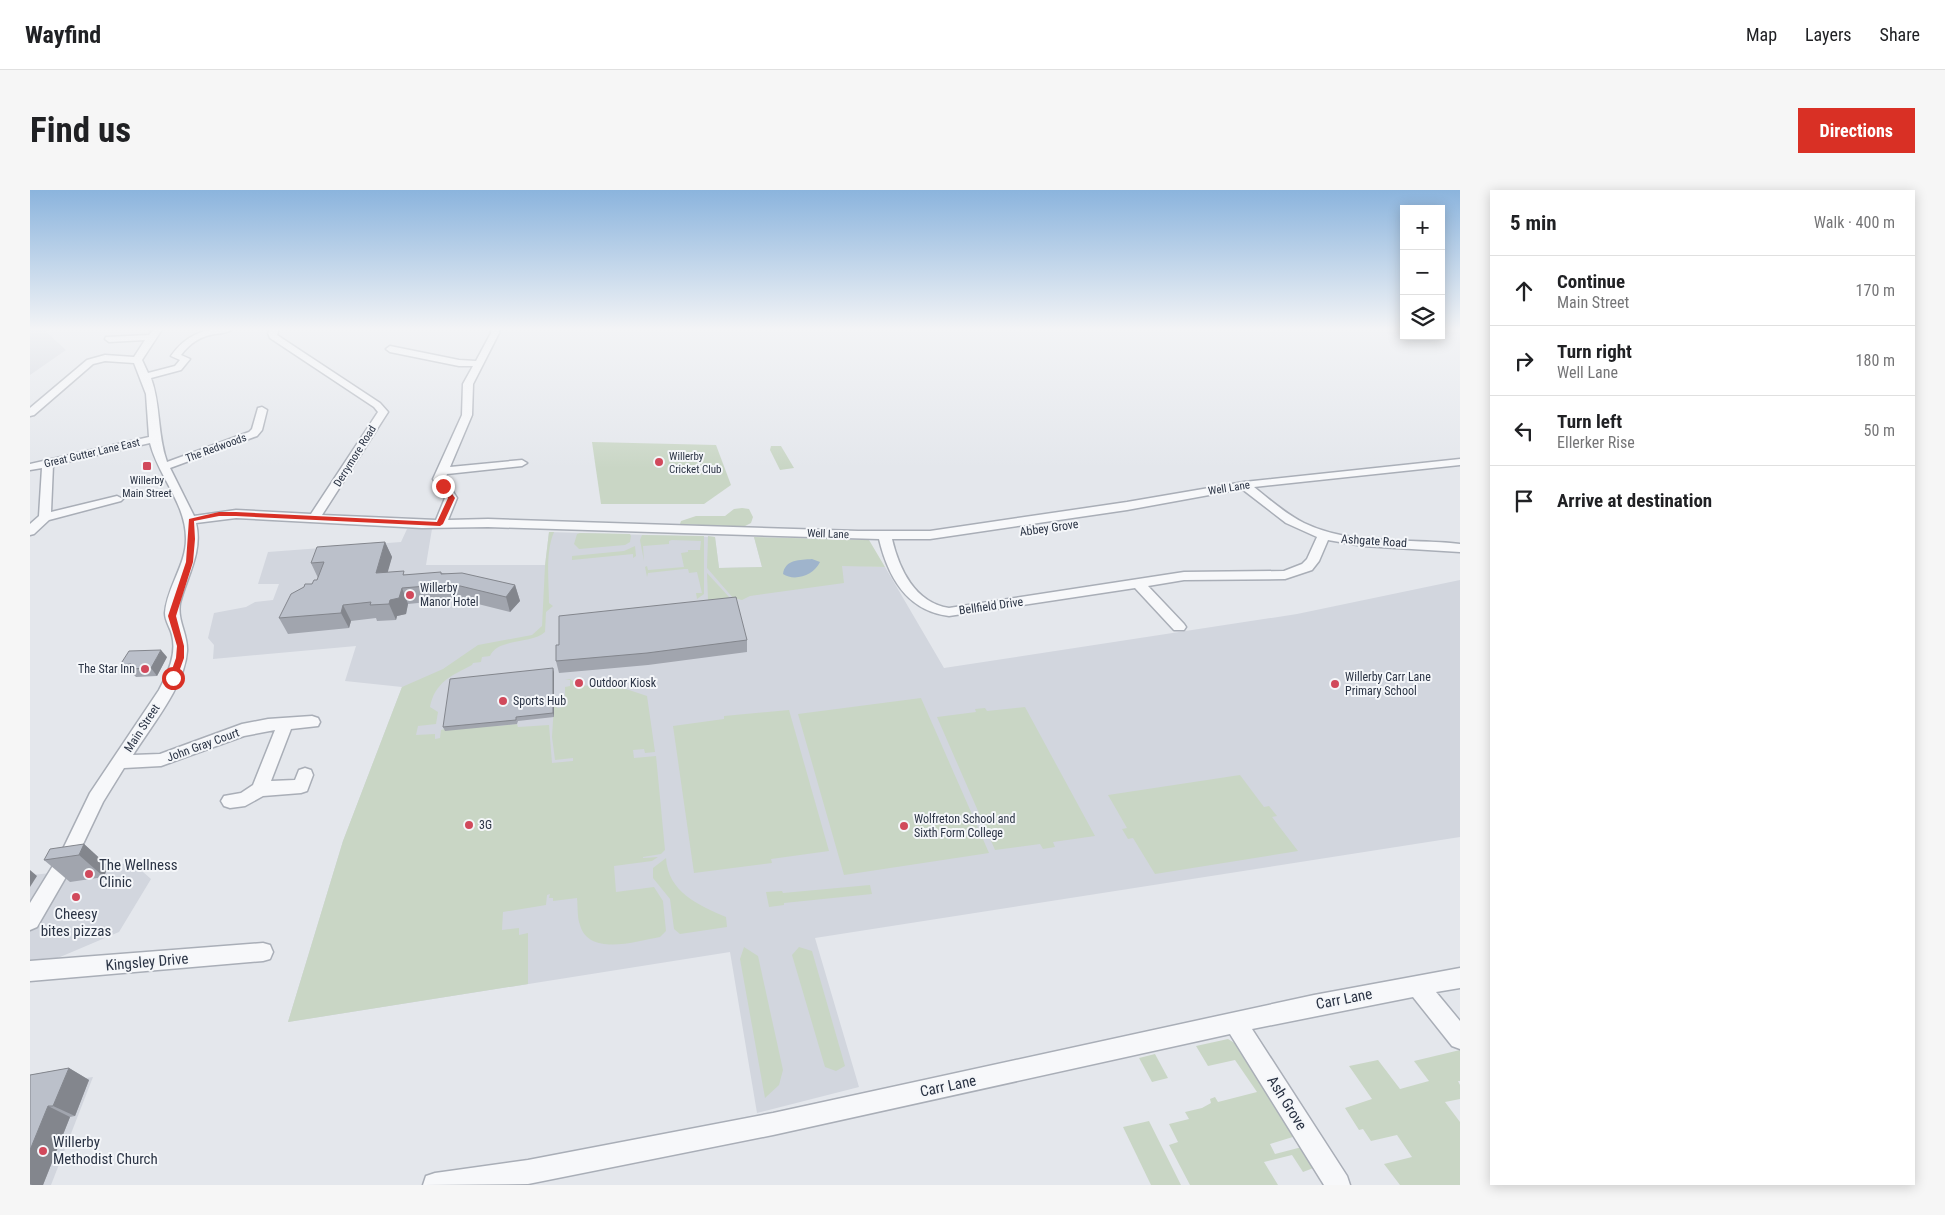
<!DOCTYPE html>
<meta charset="utf-8">
<style>
body{margin:0;font-family:"Roboto Condensed",sans-serif;background:#f6f6f6;color:#202124}
.controls{position:absolute;right:15px;top:15px;display:grid;overflow:hidden;border-radius:0px;box-shadow:0 2px 12px #0003}
.controls button{width:45px;height:45px;display:grid;place-items:center;padding:0;border:0;border-bottom:1px solid #e0e0e0;background:#fff;color:#202124;font:25px sans-serif}
.stop{position:absolute;width:15px;height:15px;margin:-11px;border:4px solid #d93025;border-radius:50%;background:#fff}
.stop.end{background:#d93025;border-color:#fff;box-shadow:0 1px 5px #0008}
.list{margin:0;padding:0;list-style:none}
h2{display:flex;justify-content:space-between;align-items:center;height:65px;margin:0;padding:0 20px;font-size:21px}
h2 small{font-size:16px;font-weight:400;color:#757577}
.list li{display:grid;grid-template-columns:32px 1fr auto;gap:15px;align-items:center;box-sizing:border-box;height:70px;padding:0 20px;border-top:1px solid #e0e0e0}
.list b{display:block;font-size:19px;white-space:nowrap}
.list p{margin:0;font-size:16px;white-space:nowrap;color:#757577}
.list em{font-size:16px;font-style:normal;color:#757577}
.icon{flex:none;width:28px;height:28px;fill:none;stroke:currentColor;stroke-width:2;stroke-linecap:round;stroke-linejoin:round}
.map{position:relative;flex:none;width:1430px;height:995px;overflow:hidden;border-radius:0px}
header{display:flex;align-items:center;gap:30px;box-sizing:border-box;height:70px;padding:0 25px;background:#fff;border-bottom:1px solid #e0e0e0}
header strong{font-size:24px}
nav{display:flex;gap:28px;margin-inline-start:auto;font-size:18px}
.intro{display:flex;align-items:center;justify-content:space-between;box-sizing:border-box;height:120px;padding:0 30px}
h1{margin:0;font-size:35px}
.button{padding:12px 22px;border-radius:0px;background:#d93025;color:#fff;font-size:18px;font-weight:700}
main{display:flex;gap:30px;padding:0 30px}
aside{flex:1;background:#fff;border-radius:0px;box-shadow:0 2px 12px #0003}
.map>svg:first-child{display:block}
.built{fill:#d2d6de}
.green{fill:#c9d6c5}
.water{fill:#9fb4cc}
.lines{fill:none;stroke-linecap:round;stroke-linejoin:round}
.minor-casing{stroke:#a9aeb7;stroke-width:3}
.minor{fill:#f7f8fa;fill-rule:evenodd}
.wall{fill:#a1a5ae}
.shaded-wall{fill:#83868d}
.building{fill:#bbc0ca;stroke:#83868d}
.route{fill:#d93025}
.poi-dot{fill:#d1495b;stroke:#f4f6f9;stroke-width:2}
.labels{text-anchor:middle;dominant-baseline:central;stroke-width:4;stroke-linejoin:round;paint-order:stroke}
.far-street-label{font-size:11px;fill:#2b3445;stroke:#f4f6f9}
.far-poi-label{font-size:11px;fill:#2b3445;stroke:#f4f6f9;text-anchor:start}
.street-label{font-size:12px;fill:#2b3445;stroke:#f4f6f9}
.poi-label{font-size:12px;fill:#2b3445;stroke:#f4f6f9;text-anchor:start}
.near-poi-label{font-size:15px;fill:#2b3445;stroke:#f4f6f9;text-anchor:start}
.near-street-label{font-size:15px;fill:#2b3445;stroke:#f4f6f9}
</style>
<header>
<strong>Wayfind</strong>
<nav><a>Map</a><a>Layers</a><a>Share</a></nav>
</header>
<div class="intro"><h1>Find us</h1><a class="button">Directions</a></div>
<main>
<div class="map">
<svg width="1430" height="995" viewBox="0 0 1430 995">
<rect width="100%" height="100%" fill="#e4e7ec"/>
<g class="built">
<path d="M 0,138 L 25,138 L 16,142 L 36,160 L 0,185 Z"/>
<path d="M 377,339 L 402,339 L 396,375 L 515,375 L 519,342 L 685,347 L 689,378 L 732,377 L 724,347 L 811,375 L 855,377 L 914,478 L 1267,424 L 1430,390 L 1430,647 L 785,748 L 829,897 L 727,923 L 700,762 L 258,832 L 313,651 L 372,497 L 315,491 L 326,456 L 183,469 L 184,455 L 178,448 L 184,423 L 216,417 L 225,412 L 243,410 L 249,394 L 228,394 L 238,362 L 371,352 Z"/>
<path d="M 118,670 L 113,682 L 121,689 L 89,742 L 16,773 L 0,778 L 0,685 L 45,681 Z"/>
<path d="M 63,887 L 21,995 L 0,995 L 0,896 Z"/>
</g>
<g class="green">
<path d="M 562,252 L 686,255 L 701,295 L 674,314 L 571,314 Z"/>
<path d="M 741,256 L 751,256 L 764,278 L 750,280 L 740,260 Z"/>
<path d="M 712,318 L 719,319 L 723,327 L 721,333 L 713,337 L 650,334 L 651,331 L 666,326 L 695,326 L 704,319 Z"/>
<path d="M 519,342 L 524,342 C 515,363 519,391 519,413 L 523,416 L 516,422 L 515,442 C 502,454 467,448 460,466 L 452,467 L 451,472 L 443,473 L 442,475 C 421,486 405,492 400,517 L 408,522 L 406,534 L 388,536 L 386,545 L 405,544 L 405,549 L 410,548 L 411,540 L 415,539 L 468,534 L 468,536 L 487,534 L 488,537 L 519,535 L 522,573 L 543,571 L 543,568 L 525,570 L 522,547 L 524,514 L 527,513 L 527,518 L 535,517 L 535,497 L 540,496 L 540,490 L 535,489 L 540,489 L 549,495 L 596,499 L 617,506 L 625,562 L 615,563 L 614,559 L 603,560 L 604,568 L 626,566 L 635,660 L 631,664 L 613,667 L 613,668 L 628,667 L 622,671 L 584,676 L 586,702 L 624,697 L 633,711 L 636,741 L 630,747 C 607,751 559,767 550,735 C 547,727 548,717 547,708 L 523,711 L 523,708 L 519,708 L 520,704 L 517,705 L 516,715 L 473,722 L 472,740 L 489,738 L 489,745 L 498,743 L 498,794 L 258,832 L 313,651 L 372,497 L 413,479 L 448,455 L 502,445 L 512,436 L 515,376 Z"/>
<path d="M 550,343 L 600,344 L 601,346 L 600,352 L 595,355 L 549,359 L 544,354 L 547,344 Z"/>
<path d="M 612,345 L 674,346 L 674,404 L 667,409 L 666,403 L 672,403 L 667,382 L 659,383 L 658,379 L 654,379 L 618,383 L 617,387 L 615,377 L 617,376 L 618,380 L 654,377 L 651,363 L 658,362 L 658,360 L 670,360 L 671,351 L 642,350 L 639,351 L 639,354 L 613,356 L 614,371 L 610,350 Z"/>
<path d="M 678,346 L 685,347 L 689,378 L 732,377 L 724,347 L 839,350 L 855,377 L 812,376 L 814,393 L 720,406 L 712,410 L 703,408 L 677,378 Z"/>
<path d="M 605,356 L 606,366 L 603,368 L 603,364 L 542,370 L 542,366 L 594,361 Z"/>
<path d="M 677,383 L 700,408 L 678,410 Z"/>
<path d="M 891,508 L 959,663 L 814,685 L 768,524 Z"/>
<path d="M 995,517 L 1065,646 L 1023,652 L 1025,657 L 1013,659 L 1010,654 L 965,660 L 907,527 L 946,522 L 945,519 L 955,518 L 957,521 Z"/>
<path d="M 759,520 L 799,661 L 741,669 L 742,673 L 664,683 L 643,536 L 694,529 L 694,526 Z"/>
<path d="M 1210,585 L 1234,617 L 1239,616 L 1247,626 L 1242,627 L 1268,661 L 1125,684 L 1103,648 L 1098,649 L 1092,639 L 1097,638 L 1078,605 Z"/>
<path d="M 636,668 C 638,702 668,715 696,727 L 697,737 L 650,744 L 644,739 L 640,709 L 623,688 L 623,678 Z"/>
<path d="M 840,695 L 842,704 L 754,713 L 754,715 L 739,717 L 736,702 L 752,701 L 753,703 Z"/>
<path d="M 714,757 L 728,766 L 753,880 L 749,895 L 735,908 L 710,769 Z"/>
<path d="M 769,757 L 782,761 L 815,876 L 806,881 L 795,877 L 762,765 Z"/>
<path d="M 1198,849 L 1208,855 L 1266,946 L 1240,954 L 1245,964 L 1272,957 L 1286,977 L 1273,982 L 1262,965 L 1234,972 L 1248,995 L 1160,995 L 1139,955 L 1148,952 L 1139,934 L 1159,929 L 1155,922 L 1172,918 L 1181,913 L 1180,909 L 1185,907 L 1188,912 L 1227,902 L 1205,870 L 1178,876 L 1166,856 Z"/>
<path d="M 1430,860 L 1430,891 L 1428,891 L 1430,895 L 1430,909 L 1415,912 L 1430,932 L 1430,995 L 1370,995 L 1354,974 L 1382,967 L 1367,945 L 1341,951 L 1333,939 L 1329,940 L 1315,918 L 1342,909 L 1319,876 L 1348,870 L 1370,899 L 1399,891 L 1384,871 Z"/>
<path d="M 1125,864 L 1138,888 L 1122,892 L 1109,868 Z"/>
<path d="M 1119,931 L 1151,995 L 1121,995 L 1093,937 Z"/>
</g>
<path class="water" d="M 782,369 L 790,372 C 784,385 765,392 753,384 C 755,369 770,370 782,369 Z"/>
<g class="lines">
<defs>
<g id="minor">
<path d="M 124,138 L 133,138 L 112,170 L 118,183 L 145,176 L 150,170 L 141,166 C 156,145 174,138 200,138 L 201,140 C 197,143 191,143 185,144 C 171,146 160,153 151,165 L 160,169 L 151,180 L 121,188 C 131,215 127,244 137,272 L 219,242 L 222,239 L 228,218 L 232,217 L 237,220 L 232,240 L 227,246 L 140,278 L 164,326 L 206,320 L 281,324 L 348,222 L 344,217 L 240,148 L 238,143 L 241,138 L 249,138 L 247,145 L 350,213 L 358,222 L 292,325 L 406,330 L 415,308 L 403,289 L 432,225 L 433,194 L 443,176 L 429,176 L 360,162 L 356,159 L 360,156 L 429,170 L 446,171 L 461,143 L 461,138 L 469,138 L 469,143 L 443,194 L 442,225 L 420,277 L 492,270 L 497,273 L 492,276 L 417,284 L 415,289 L 427,308 L 418,330 L 458,329 L 828,341 L 900,341 L 1097,312 L 1214,292 L 1430,269 L 1430,275 L 1224,297 C 1240,310 1256,324 1274,333 C 1322,356 1379,348 1430,354 L 1430,362 L 1333,356 L 1298,350 L 1289,371 L 1282,380 L 1255,389 L 1154,390 L 1118,396 L 1154,434 L 1156,437 L 1154,440 L 1144,440 L 1105,398 L 919,426 C 877,421 858,387 849,349 L 458,337 L 392,338 L 206,328 L 166,333 C 173,362 157,386 150,413 C 147,431 158,444 157,461 C 155,496 121,536 103,565 L 130,564 L 212,534 L 238,529 L 282,526 L 288,528 L 290,532 L 288,536 L 261,539 L 241,591 L 265,590 L 269,580 L 275,578 L 281,580 L 283,585 L 277,601 L 271,603 L 233,606 L 215,616 L 200,618 L 194,616 L 191,611 L 194,606 L 211,603 L 223,595 L 245,540 L 214,546 L 131,576 L 94,578 L 73,612 L 44,673 L 7,737 L 0,740 L 0,713 L 32,661 L 60,603 L 129,500 C 138,483 147,464 142,445 C 140,437 135,431 135,423 C 137,397 156,375 156,349 C 156,313 128,286 120,253 L 23,275 L 21,322 L 87,306 L 93,309 L 91,311 L 19,330 L 4,344 L 0,345 L 0,334 L 9,326 L 12,278 L 0,280 L 0,274 L 119,247 L 116,204 L 104,173 L 75,171 L 63,174 L 4,225 L 0,226 L 0,218 L 57,170 L 75,165 L 104,167 L 115,150 L 79,152 L 75,149 L 76,147 L 119,145 ZM 1212,299 L 1256,333 L 1287,347 L 1277,369 L 1272,374 L 1254,381 L 1154,382 L 919,418 C 885,413 869,379 862,349 L 900,349 L 1097,320 Z"/>
<path d="M 233,753 L 240,755 L 243,762 L 240,769 L 233,771 L 0,791 L 0,771 Z"/>
<path d="M 1430,778 L 1430,798 L 1406,802 L 1430,831 L 1430,859 L 1422,856 L 1383,807 L 1222,839 L 1317,986 L 1320,995 L 1294,995 L 1200,844 L 743,945 L 498,994 L 393,995 L 396,986 L 405,983 L 498,970 L 743,923 L 1284,805 Z"/>
</g>
</defs>
<use href="#minor" class="minor-casing"/>
<use href="#minor" class="minor"/>
</g>
<g class="wall">
<path d="M 355,352 L 362,367 L 357,382 L 376,385 L 412,383 L 485,395 L 490,411 L 480,422 L 428,409 L 378,414 L 376,424 L 367,426 L 366,430 L 347,431 L 346,428 L 321,431 L 319,438 L 258,444 L 249,428 L 282,394 L 287,390 L 288,388 L 281,373 Z"/>
<path d="M 717,450 L 717,462 L 618,475 L 529,483 L 526,471 L 529,455 Z"/>
<path d="M 137,467 L 127,486 L 106,487 L 102,483 L 96,483 L 90,475 Z"/>
<path d="M 524,482 L 524,527 L 488,531 L 487,534 L 415,541 L 413,537 Z"/>
<path d="M 54,654 L 78,676 L 74,687 L 40,692 L 14,670 Z"/>
<path d="M 39,878 L 59,890 L 45,926 L 40,927 L 13,995 L 0,995 L 0,885 Z"/>
</g>
<g class="shaded-wall">
<path d="M 355,352 L 362,367 L 353,399 L 346,383 Z"/>
<path d="M 485,395 L 490,411 L 480,422 L 476,407 Z"/>
<path d="M 372,398 L 378,414 L 376,424 L 367,426 L 366,430 L 359,414 L 360,410 Z"/>
<path d="M 313,415 L 321,431 L 319,438 L 311,423 Z"/>
<path d="M 131,460 L 137,467 L 127,486 L 121,478 Z"/>
<path d="M 523,478 L 524,482 L 524,527 L 523,523 Z"/>
<path d="M 54,654 L 78,676 L 74,687 L 49,665 Z"/>
<path d="M 0,680 L 7,686 L 0,697 Z"/>
<path d="M 39,878 L 59,890 L 45,926 L 23,916 Z"/>
<path d="M 18,916 L 40,927 L 13,995 L 2,995 L 0,994 L 0,960 Z"/>
</g>
<g class="building">
<path d="M 355,352 L 346,383 L 374,381 L 373,385 L 411,382 L 411,384 L 432,383 L 485,395 L 476,407 L 422,394 L 372,398 L 369,408 L 360,410 L 359,414 L 340,415 L 341,412 L 313,415 L 311,423 L 249,428 L 261,404 L 274,397 L 275,394 L 282,394 L 284,390 L 287,390 L 294,372 L 281,373 L 287,357 Z"/>
<path d="M 706,407 L 717,450 L 617,463 L 526,471 L 526,455 L 529,455 L 529,426 Z"/>
<path d="M 131,460 L 121,478 L 99,479 L 101,474 L 90,475 L 99,461 Z"/>
<path d="M 523,478 L 523,523 L 486,527 L 486,530 L 413,537 L 420,489 Z"/>
<path d="M 54,654 L 49,665 L 14,670 L 20,659 Z"/>
<path d="M 39,878 L 23,916 L 18,916 L 0,960 L 0,885 Z"/>
</g>
<linearGradient id="sky" x2="0" y2="1"><stop stop-color="#8bb4dd"/><stop offset="0.5" stop-color="#f3f4f6"/><stop offset="1" stop-color="#f3f4f6" stop-opacity="0"/></linearGradient>
<rect width="1430" height="278" fill="url(#sky)"/>
<path class="route" d="M 411,294 L 415,294 L 425,308 L 413,334 L 410,336 L 206,326 L 189,326 L 164,331 L 165,349 L 163,372 L 146,426 L 154,456 L 154,468 L 146,490 L 140,490 L 139,488 L 146,468 L 147,456 L 138,426 L 156,372 L 159,329 L 189,322 L 206,322 L 407,332 L 418,308 Z"/>
<g class="poi-dot">
<circle cx="629" cy="272" r="5"/>
<rect x="112" y="271" width="10" height="10" rx="2.5"/>
<circle cx="380" cy="405" r="5"/>
<circle cx="115" cy="479" r="5"/>
<circle cx="549" cy="493" r="5"/>
<circle cx="1305" cy="494" r="5"/>
<circle cx="473" cy="511" r="5"/>
<circle cx="439" cy="635" r="5"/>
<circle cx="874" cy="636" r="5"/>
<circle cx="59" cy="684" r="5"/>
<circle cx="46" cy="707" r="5"/>
<circle cx="13" cy="961" r="5"/>
</g>
<g class="labels">
<g class="far-street-label">
<text transform="translate(186 258) rotate(-20)">The Redwoods</text>
<text transform="translate(62 263) rotate(-13)">Great Gutter Lane East</text>
<text transform="translate(325 266) rotate(-58)">Derrymore Road</text>
<text transform="translate(1199 298) rotate(-9)">Well Lane</text>
<text transform="translate(798 344) rotate(2)">Well Lane</text>
</g>
<g class="far-poi-label">
<text x="639" y="266">Willerby<tspan x="639" dy="13">Cricket Club</tspan></text>
<text x="117" y="290" text-anchor="middle">Willerby<tspan x="117" dy="13">Main Street</tspan></text>
</g>
<g class="street-label">
<text transform="translate(1019 338) rotate(-8)">Abbey Grove</text>
<text transform="translate(1344 351) rotate(4)">Ashgate Road</text>
<text transform="translate(961 416) rotate(-8)">Bellfield Drive</text>
<text transform="translate(112 538) rotate(-57)">Main Street</text>
<text transform="translate(173 555) rotate(-20)">John Gray Court</text>
</g>
<g class="poi-label">
<text x="390" y="398">Willerby<tspan x="390" dy="14">Manor Hotel</tspan></text>
<text x="105" y="479" text-anchor="end">The Star Inn</text>
<text x="1315" y="487">Willerby Carr Lane<tspan x="1315" dy="14">Primary School</tspan></text>
<text x="559" y="493">Outdoor Kiosk</text>
<text x="483" y="511">Sports Hub</text>
<text x="884" y="629">Wolfreton School and<tspan x="884" dy="14">Sixth Form College</tspan></text>
<text x="449" y="635">3G</text>
</g>
<g class="near-poi-label">
<text x="69" y="675">The Wellness<tspan x="69" dy="17">Clinic</tspan></text>
<text x="46" y="724" text-anchor="middle">Cheesy<tspan x="46" dy="17">bites pizzas</tspan></text>
<text x="23" y="952">Willerby<tspan x="23" dy="17">Methodist Church</tspan></text>
</g>
<g class="near-street-label">
<text transform="translate(117 772) rotate(-5)">Kingsley Drive</text>
<text transform="translate(1314 809) rotate(-11)">Carr Lane</text>
<text transform="translate(918 896) rotate(-12)">Carr Lane</text>
<text transform="translate(1257 913) rotate(58)">Ash Grove</text>
</g>
</g>
</svg>
<div class="controls">
<button>+</button>
<button>−</button>
<button><svg class="icon" aria-label="layers" viewBox="0 0 24 24"><path d="M12 4l9 5-9 5-9-5zM3 14l9 5 9-5"/></svg></button>
</div>
<div class="stop" style="left:143px;top:488px"></div>
<div class="stop end" style="left:413px;top:296px"></div>
</div>
<aside>
<h2>5 min<small>Walk · 400 m</small></h2>
<ul class="list">
<li><svg class="icon" aria-label="ahead" viewBox="0 0 24 24"><path d="M12 20V5M6 11l6-6 6 6"/></svg><div><b>Continue</b><p>Main Street</p></div><em>170 m</em></li>
<li><svg class="icon" aria-label="right" viewBox="0 0 24 24"><path d="M7 20v-9h11M14 6l5 5-5 5"/></svg><div><b>Turn right</b><p>Well Lane</p></div><em>180 m</em></li>
<li><svg class="icon" aria-label="left" viewBox="0 0 24 24"><path d="M17 20v-9H6M10 6l-5 5 5 5"/></svg><div><b>Turn left</b><p>Ellerker Rise</p></div><em>50 m</em></li>
<li><svg class="icon" aria-label="arrive" viewBox="0 0 24 24"><path d="M6 21V4h12l-3 4 3 4H6"/></svg><div><b>Arrive at destination</b></div></li>
</ul>
</aside>
</main>
